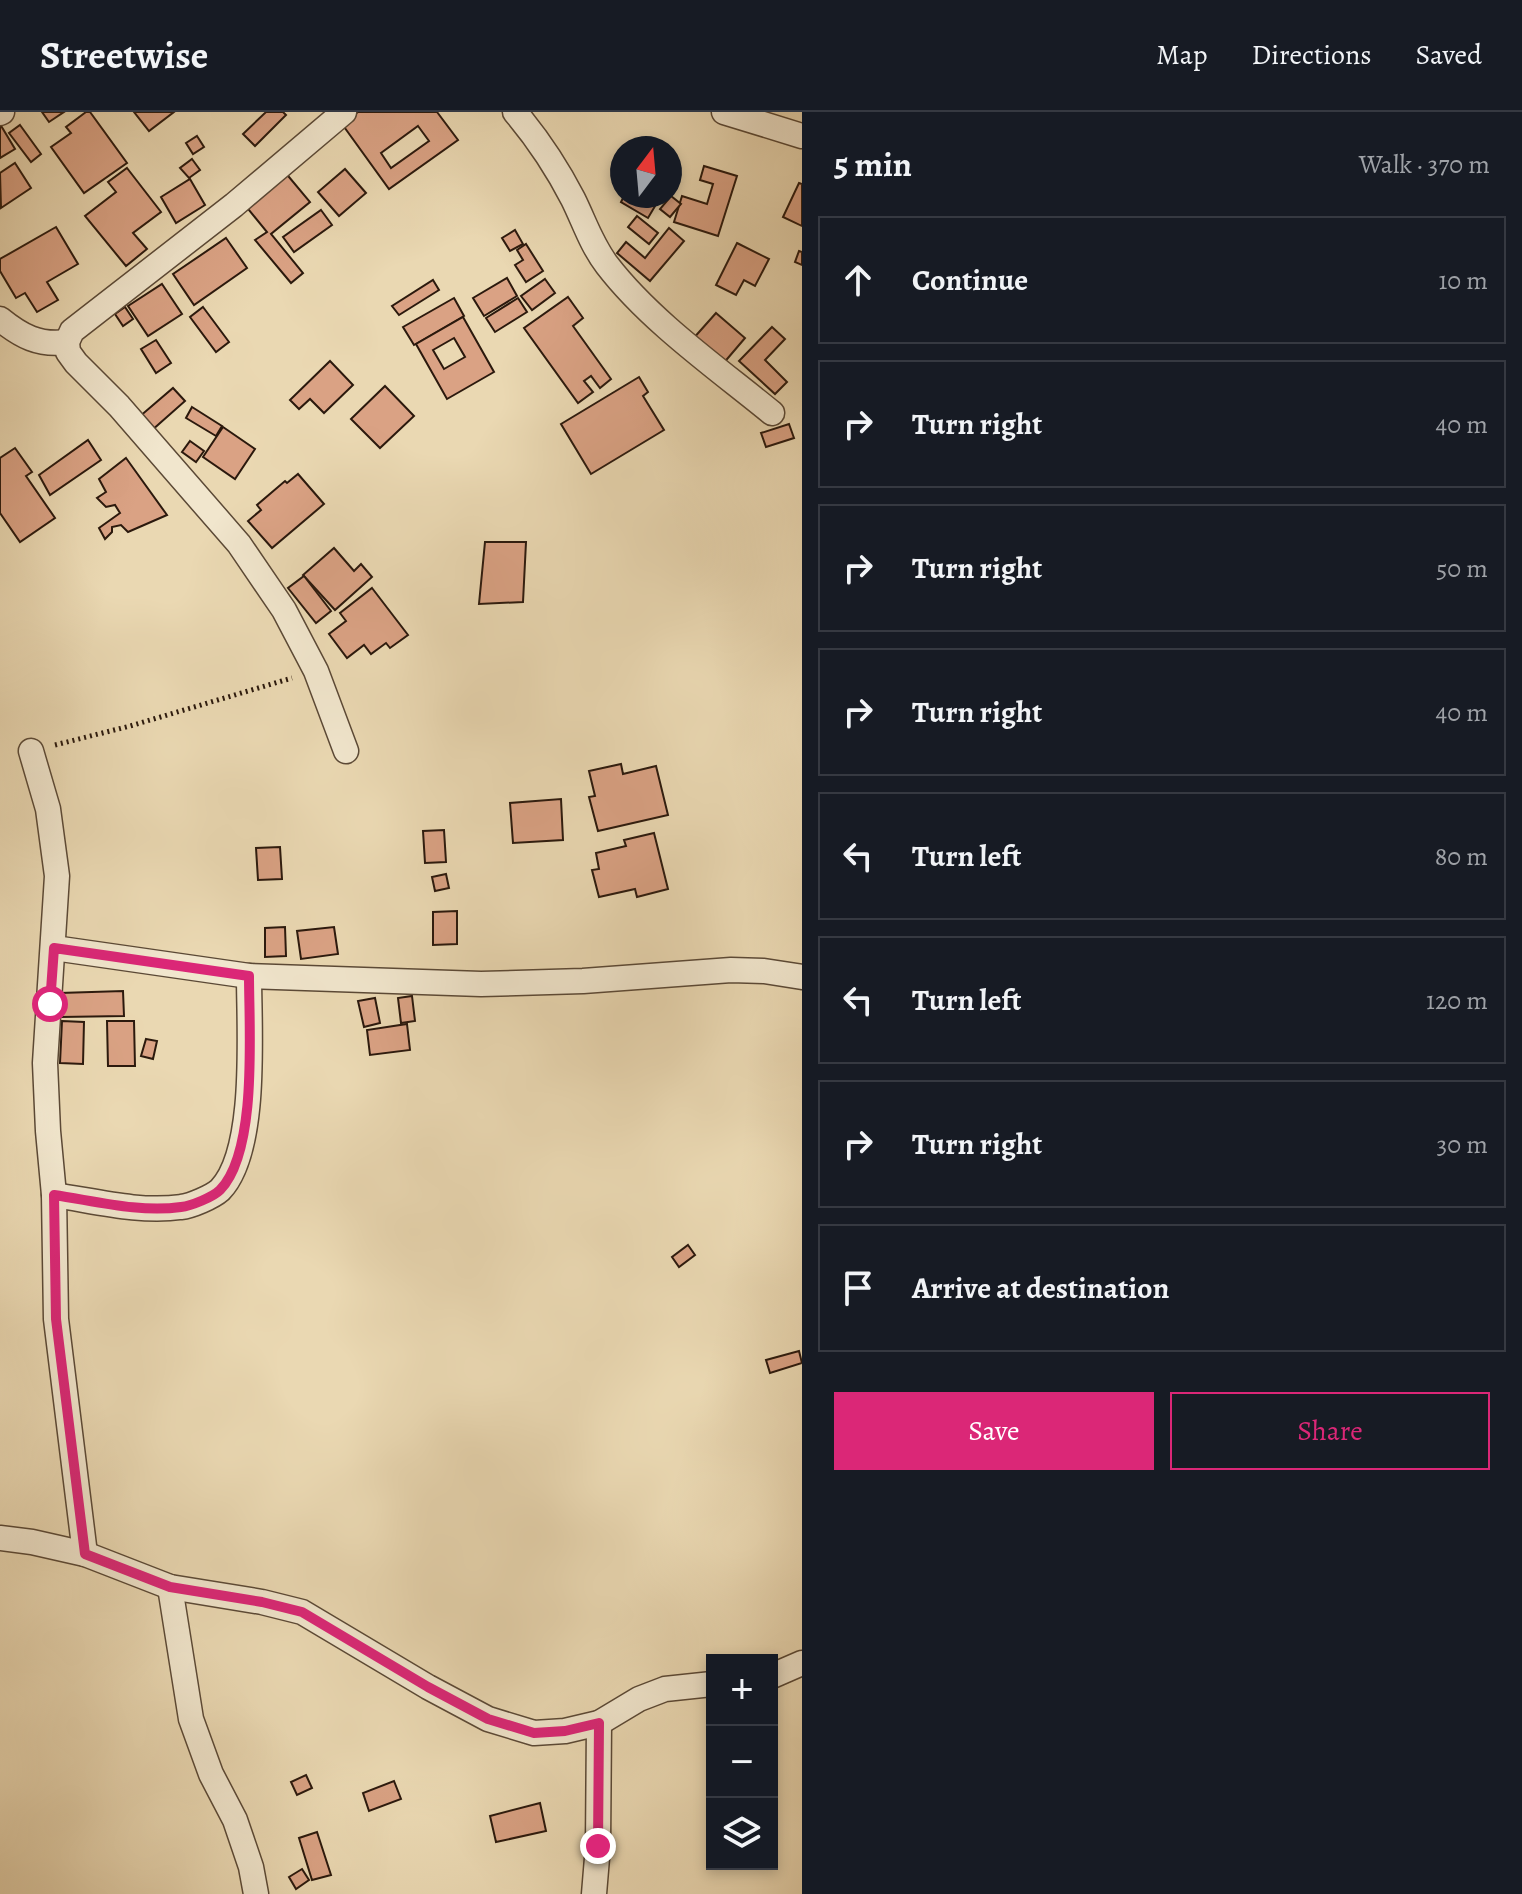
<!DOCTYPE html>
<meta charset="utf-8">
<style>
body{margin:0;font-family:Alegreya,serif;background:#20242c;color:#f1f3f6}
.controls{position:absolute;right:24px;bottom:24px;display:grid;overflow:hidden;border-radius:0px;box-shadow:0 4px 12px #0003}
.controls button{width:72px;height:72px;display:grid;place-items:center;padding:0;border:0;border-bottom:2px solid #363941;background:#171b24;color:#f1f3f6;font:40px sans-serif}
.compass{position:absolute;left:610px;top:24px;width:72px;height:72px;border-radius:50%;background:#171b24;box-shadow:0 4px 12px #0003;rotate:16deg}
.stop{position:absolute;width:24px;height:24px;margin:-18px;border:6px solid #db2777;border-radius:50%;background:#fff}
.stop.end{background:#db2777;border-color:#fff;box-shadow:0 2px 8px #0008}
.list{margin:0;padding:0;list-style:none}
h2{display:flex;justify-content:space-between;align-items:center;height:104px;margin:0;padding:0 32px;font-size:34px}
h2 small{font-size:26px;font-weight:400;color:#9ea1a6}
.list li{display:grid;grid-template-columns:52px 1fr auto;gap:24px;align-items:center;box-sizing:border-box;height:128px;margin:0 16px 16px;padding:0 16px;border:2px solid #363941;border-radius:0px}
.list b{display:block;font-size:30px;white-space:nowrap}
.list em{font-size:26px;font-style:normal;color:#9ea1a6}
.actions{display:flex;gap:16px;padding:24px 32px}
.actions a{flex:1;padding:18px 0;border:2px solid #db2777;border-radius:0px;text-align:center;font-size:28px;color:#db2777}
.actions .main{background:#db2777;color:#fff}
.icon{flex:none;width:44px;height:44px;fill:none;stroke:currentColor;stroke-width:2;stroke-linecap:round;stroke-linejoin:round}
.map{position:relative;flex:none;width:802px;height:1782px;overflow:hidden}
header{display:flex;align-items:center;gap:48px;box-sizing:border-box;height:112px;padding:0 40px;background:#171b24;border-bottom:2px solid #363941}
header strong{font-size:38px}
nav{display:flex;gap:44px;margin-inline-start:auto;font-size:28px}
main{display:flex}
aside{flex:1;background:#171b24}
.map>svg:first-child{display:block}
.building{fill:#daa284;stroke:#2b190d;stroke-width:2;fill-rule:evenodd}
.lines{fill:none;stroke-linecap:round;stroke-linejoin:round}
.minor-casing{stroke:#5b4936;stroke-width:27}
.path{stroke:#2b190d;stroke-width:5;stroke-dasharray:2 4;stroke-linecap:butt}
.minor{stroke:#f1e6cd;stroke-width:24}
.route{stroke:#db2777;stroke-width:10}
</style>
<header>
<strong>Streetwise</strong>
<nav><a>Map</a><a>Directions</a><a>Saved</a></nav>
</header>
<main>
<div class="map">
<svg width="802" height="1782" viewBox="0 0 802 1782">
<rect width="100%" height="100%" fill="#ead8b2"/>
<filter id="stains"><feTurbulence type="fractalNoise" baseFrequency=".0025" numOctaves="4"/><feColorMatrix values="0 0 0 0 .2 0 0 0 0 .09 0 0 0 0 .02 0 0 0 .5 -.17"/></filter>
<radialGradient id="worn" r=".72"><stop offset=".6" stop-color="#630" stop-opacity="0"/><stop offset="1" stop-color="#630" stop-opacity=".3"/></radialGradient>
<g class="building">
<path d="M 42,0 L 64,0 L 49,10 Z"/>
<path d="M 86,0 L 90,0 L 127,51 L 84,81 L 51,35 L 71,21 L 66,15 Z"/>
<path d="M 134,0 L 174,0 L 149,19 Z"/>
<path d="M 266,0 L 283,0 L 286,3 L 255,34 L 243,22 Z"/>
<path d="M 358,0 L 437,0 L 458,28 L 389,77 L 342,12 ZM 418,14 L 429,29 L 391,56 L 381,41 Z"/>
<path d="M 0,12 L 15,37 L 0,46 Z"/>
<path d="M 20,13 L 41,42 L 31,50 L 9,21 Z"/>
<path d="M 197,24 L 204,35 L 193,42 L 186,31 Z"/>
<path d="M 192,47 L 200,58 L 189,66 L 180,56 Z"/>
<path d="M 15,51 L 31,76 L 1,96 L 0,61 Z"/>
<path d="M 704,54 L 737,64 L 718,124 L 674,110 L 682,84 L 707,92 L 713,72 L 700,68 Z"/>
<path d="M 127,56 L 161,100 L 133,121 L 147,137 L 126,154 L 85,104 L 116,80 L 108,70 Z"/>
<path d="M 345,57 L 366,81 L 339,104 L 318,80 Z"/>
<path d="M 284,59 L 310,90 L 271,122 L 303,161 L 291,171 L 255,128 L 267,120 L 244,92 Z"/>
<path d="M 190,67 L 205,93 L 176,111 L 161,85 Z"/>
<path d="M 799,71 L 802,72 L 802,114 L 783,105 Z"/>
<path d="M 624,84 L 661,84 L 648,106 L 621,90 Z"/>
<path d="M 671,84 L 681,92 L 670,105 L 660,97 Z"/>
<path d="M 321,98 L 332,113 L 294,140 L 283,125 Z"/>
<path d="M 637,104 L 658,121 L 649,132 L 628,115 Z"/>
<path d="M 56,115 L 78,152 L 47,170 L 58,188 L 37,200 L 25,181 L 16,186 L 0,159 L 0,147 Z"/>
<path d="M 669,116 L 684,129 L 650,169 L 617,141 L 626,130 L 645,146 Z"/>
<path d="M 515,118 L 523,132 L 510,139 L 502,126 Z"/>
<path d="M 226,126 L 247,156 L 194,193 L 173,162 Z"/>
<path d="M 737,131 L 769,147 L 755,174 L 744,168 L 736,183 L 716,173 Z"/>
<path d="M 526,132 L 543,159 L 526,170 L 515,153 L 523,148 L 517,138 Z"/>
<path d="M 799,139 L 802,140 L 802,153 L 795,150 Z"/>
<path d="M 507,166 L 517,184 L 484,204 L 473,186 Z"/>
<path d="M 545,167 L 555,181 L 532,198 L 521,184 Z"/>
<path d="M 433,168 L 439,178 L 399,203 L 392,194 Z"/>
<path d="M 162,172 L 182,202 L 148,224 L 128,194 Z"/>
<path d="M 568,185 L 583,206 L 573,214 L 611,267 L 600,276 L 591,264 L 584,269 L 593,280 L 578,291 L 524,216 Z"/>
<path d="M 454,186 L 464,204 L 414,233 L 403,215 Z"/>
<path d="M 518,186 L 527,200 L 495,220 L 486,206 Z"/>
<path d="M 125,195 L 133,207 L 123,214 L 115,202 Z"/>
<path d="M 203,195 L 229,230 L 216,240 L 190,205 Z"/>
<path d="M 716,201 L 745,226 L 722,253 L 692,228 Z"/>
<path d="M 463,205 L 494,260 L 447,287 L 416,232 ZM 454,226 L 465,245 L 444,257 L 433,238 Z"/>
<path d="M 772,215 L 785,227 L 765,248 L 787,270 L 775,282 L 739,249 Z"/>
<path d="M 156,228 L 171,251 L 156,261 L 141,237 Z"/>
<path d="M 330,249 L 353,273 L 324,301 L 310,287 L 299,297 L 290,288 Z"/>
<path d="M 639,265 L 648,280 L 643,284 L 664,318 L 591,362 L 561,312 Z"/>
<path d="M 385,274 L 414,304 L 380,336 L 351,307 Z"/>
<path d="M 173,276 L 185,289 L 151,319 L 139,305 Z"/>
<path d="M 192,295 L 222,314 L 216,324 L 186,306 Z"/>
<path d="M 789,312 L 794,326 L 766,335 L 761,321 Z"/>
<path d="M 223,315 L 255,337 L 235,367 L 203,345 Z"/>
<path d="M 88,328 L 101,348 L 50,383 L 39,363 Z"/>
<path d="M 190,329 L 204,339 L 196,350 L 182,340 Z"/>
<path d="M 15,336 L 32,360 L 26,364 L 55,406 L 20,430 L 0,401 L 0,346 Z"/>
<path d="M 126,346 L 167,403 L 128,420 L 121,413 L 112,415 L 112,420 L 105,427 L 99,416 L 120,401 L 115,393 L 106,395 L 97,386 L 106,380 L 99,367 Z"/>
<path d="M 298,362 L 324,392 L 272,436 L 248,409 L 261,398 L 257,393 L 285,369 L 287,371 Z"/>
<path d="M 485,430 L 526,430 L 523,490 L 479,492 Z"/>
<path d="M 334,436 L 354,459 L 361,452 L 372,465 L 335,498 L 303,463 Z"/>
<path d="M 304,464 L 331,499 L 316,511 L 288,476 Z"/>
<path d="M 372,476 L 408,523 L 390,536 L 386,531 L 371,542 L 364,533 L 347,546 L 329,522 L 346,509 L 340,501 Z"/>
<path d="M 621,652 L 623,662 L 656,654 L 668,703 L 598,719 L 589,685 L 595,684 L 589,659 Z"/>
<path d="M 561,687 L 563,728 L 513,731 L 510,691 Z"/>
<path d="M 444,718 L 446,750 L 425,751 L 423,719 Z"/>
<path d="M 654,721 L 668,777 L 637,785 L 635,777 L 599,785 L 592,758 L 599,757 L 596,741 L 626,734 L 624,728 Z"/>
<path d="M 280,735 L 282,767 L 258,768 L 256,736 Z"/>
<path d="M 446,762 L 449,776 L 435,779 L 432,765 Z"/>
<path d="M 457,799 L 457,832 L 433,833 L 433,800 Z"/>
<path d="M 285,815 L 286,844 L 265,845 L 265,816 Z"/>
<path d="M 334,815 L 338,842 L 301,847 L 297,819 Z"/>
<path d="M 123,879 L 124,904 L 61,905 L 60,881 Z"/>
<path d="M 412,884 L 415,909 L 401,911 L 398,886 Z"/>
<path d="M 375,886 L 380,911 L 364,915 L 358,889 Z"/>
<path d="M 62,909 L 84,910 L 83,952 L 60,951 Z"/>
<path d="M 107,909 L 134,909 L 135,954 L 108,954 Z"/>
<path d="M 407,912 L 410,938 L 370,943 L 367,918 Z"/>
<path d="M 146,927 L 157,929 L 153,947 L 141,944 Z"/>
<path d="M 688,1133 L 695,1143 L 679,1155 L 672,1145 Z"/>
<path d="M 799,1239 L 802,1251 L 770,1261 L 766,1248 Z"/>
<path d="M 306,1663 L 312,1676 L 297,1683 L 291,1670 Z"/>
<path d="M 394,1669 L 401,1687 L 369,1699 L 363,1681 Z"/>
<path d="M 540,1691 L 546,1719 L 496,1730 L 490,1704 Z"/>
<path d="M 317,1720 L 331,1763 L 312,1768 L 299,1726 Z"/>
<path d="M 302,1757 L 309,1768 L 296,1777 L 289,1765 Z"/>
</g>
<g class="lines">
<defs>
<g id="minor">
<path d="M 344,0 L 234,93 L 72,219 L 67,230 L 68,240 L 76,251 L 119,294 L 239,432 L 284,498 L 316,559 L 346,639"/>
<path d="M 515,0 C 537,26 557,56 573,87 C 584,109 591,132 607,153 C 650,209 717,256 772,301"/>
<path d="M 724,0 L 802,24"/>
<path d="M 0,1 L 2,0"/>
<path d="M 0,207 C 21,224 39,234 67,230"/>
<path d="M 31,639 L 48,697 L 57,764 L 45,951 L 48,1019 L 54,1083 L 56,1207 L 85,1442"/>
<path d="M 54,836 L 249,864 L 481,872 L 583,869 L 731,858 L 764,859 L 802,865"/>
<path d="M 54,1083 C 95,1089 140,1101 181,1095 C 191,1094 212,1085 220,1078 C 258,1039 249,917 249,864"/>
<path d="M 0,1426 L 32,1430 L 85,1442 L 170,1475 L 262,1490 L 302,1500 L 428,1575 L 488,1607 L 534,1621 L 565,1619 L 599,1611 L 639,1587 L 665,1577 L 712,1572"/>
<path d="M 170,1475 L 191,1607 L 211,1662 L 235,1708 L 251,1755 L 256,1782"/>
<path d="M 772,1564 L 802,1551"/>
<path d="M 594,1782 L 598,1734 L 599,1611"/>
</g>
</defs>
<use href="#minor" class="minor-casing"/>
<path class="path" d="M 55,633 L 130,614 L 292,566"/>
<use href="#minor" class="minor"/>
</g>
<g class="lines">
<path class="route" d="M 50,892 L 54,836 L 249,864 C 249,917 258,1039 220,1078 C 213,1085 191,1094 181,1095 C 140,1101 95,1089 54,1083 L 56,1207 L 85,1442 L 170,1475 L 262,1490 L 302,1500 L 428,1575 L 488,1607 L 534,1621 L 565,1619 L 599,1611 L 598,1734"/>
</g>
<rect width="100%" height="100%" filter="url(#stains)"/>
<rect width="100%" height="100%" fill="url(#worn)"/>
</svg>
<div class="controls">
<button>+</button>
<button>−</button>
<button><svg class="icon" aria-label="layers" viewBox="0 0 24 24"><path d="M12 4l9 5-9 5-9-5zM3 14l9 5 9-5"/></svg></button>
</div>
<svg class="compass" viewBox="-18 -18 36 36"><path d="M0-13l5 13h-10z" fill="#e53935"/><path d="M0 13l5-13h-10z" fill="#9ea1a6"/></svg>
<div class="stop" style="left:50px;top:892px"></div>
<div class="stop end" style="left:598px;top:1734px"></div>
</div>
<aside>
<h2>5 min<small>Walk · 370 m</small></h2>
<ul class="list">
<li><svg class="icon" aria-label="ahead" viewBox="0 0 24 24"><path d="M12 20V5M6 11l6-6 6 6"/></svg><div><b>Continue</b></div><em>10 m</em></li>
<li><svg class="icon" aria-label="right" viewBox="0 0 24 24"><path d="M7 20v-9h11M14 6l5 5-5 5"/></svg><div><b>Turn right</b></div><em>40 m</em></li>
<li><svg class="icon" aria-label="right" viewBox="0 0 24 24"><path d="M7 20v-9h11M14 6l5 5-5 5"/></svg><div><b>Turn right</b></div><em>50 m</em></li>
<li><svg class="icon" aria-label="right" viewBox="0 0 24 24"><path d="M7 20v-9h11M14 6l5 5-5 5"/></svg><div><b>Turn right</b></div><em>40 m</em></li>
<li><svg class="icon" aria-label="left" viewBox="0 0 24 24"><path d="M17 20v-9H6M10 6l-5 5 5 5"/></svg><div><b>Turn left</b></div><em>80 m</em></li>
<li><svg class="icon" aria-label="left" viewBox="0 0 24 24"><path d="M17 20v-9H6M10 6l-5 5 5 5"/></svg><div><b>Turn left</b></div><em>120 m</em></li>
<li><svg class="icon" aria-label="right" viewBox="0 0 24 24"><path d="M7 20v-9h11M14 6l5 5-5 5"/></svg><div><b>Turn right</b></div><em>30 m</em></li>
<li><svg class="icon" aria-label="arrive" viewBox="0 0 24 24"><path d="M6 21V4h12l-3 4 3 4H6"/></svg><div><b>Arrive at destination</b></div></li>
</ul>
<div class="actions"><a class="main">Save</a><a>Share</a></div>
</aside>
</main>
